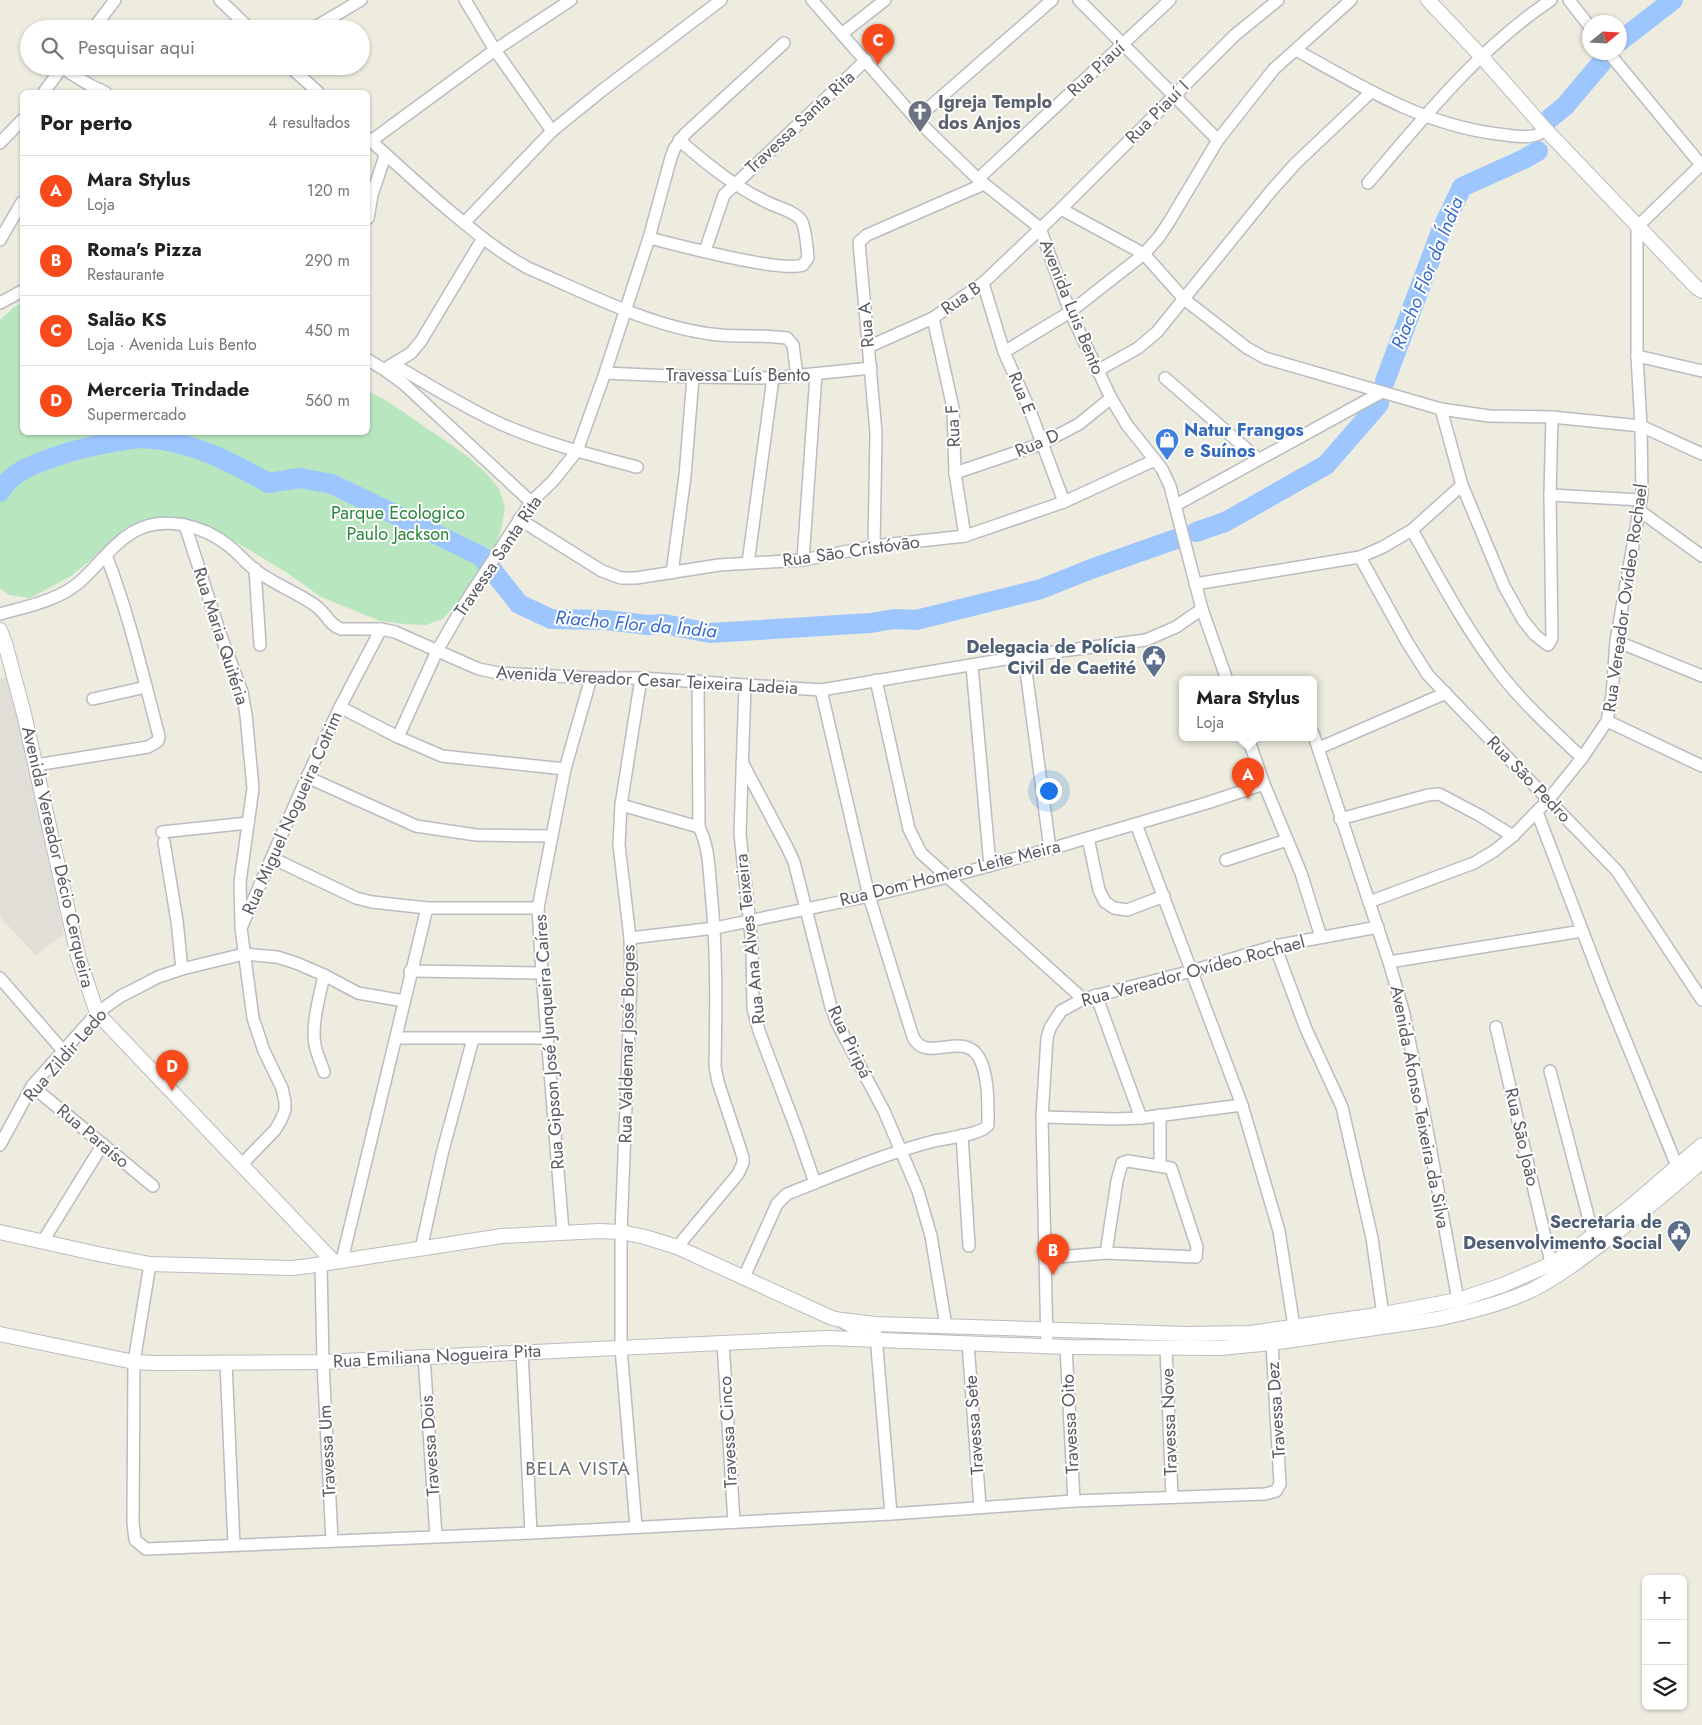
<!DOCTYPE html>
<html lang="pt">
<meta charset="utf-8">
<style>
body{margin:0;font-family:Jost,sans-serif;background:#f6f6f6;color:#222}
.controls{position:absolute;right:15px;bottom:15px;display:grid;overflow:hidden;border-radius:8px;box-shadow:0 1px 4px #0004}
.controls button{width:45px;height:45px;display:grid;place-items:center;padding:0;border:0;border-bottom:1px solid #e0e0e0;background:#fff;color:#222;font:25px sans-serif}
.compass{position:absolute;left:1582px;top:15px;width:45px;height:45px;border-radius:50%;background:#fff;box-shadow:0 1px 4px #0004;rotate:72deg}
.you{position:absolute;left:1048px;top:790px;width:18px;height:18px;margin:-12px;border:4px solid #fff;border-radius:50%;background:#1a73e8;box-shadow:0 0 0 8px #1a73e833}
.badge{display:grid;place-items:center;width:32px;height:32px;border-radius:50%;background:#f84a1a;color:#fff;font-size:16px;font-weight:700}
.pin{position:absolute;translate:-50% -41px;filter:drop-shadow(0 1px 2px #0008)}
.pin::after{content:'';position:absolute;top:26px;width:18px;height:15px;background:inherit;clip-path:polygon(0 0,100% 0,50% 100%)}
.popup{position:absolute;left:1179px;top:676px;width:138px;height:65px;box-sizing:border-box;display:grid;place-content:center;border-radius:8px;background:#fff;filter:drop-shadow(0 1px 4px #0005);font-size:16px;white-space:nowrap;color:#767676}
.popup b{font-size:19px;color:#222}
.popup::after{content:'';position:absolute;left:50%;top:100%;margin-left:-10px;border:10px solid transparent;border-top-color:#fff}
.list{margin:0;padding:0;list-style:none}
h2{display:flex;justify-content:space-between;align-items:center;height:65px;margin:0;padding:0 20px;font-size:21px}
h2 small{font-size:16px;font-weight:400;color:#767676}
.list li{display:grid;grid-template-columns:32px 1fr auto;gap:15px;align-items:center;box-sizing:border-box;height:70px;padding:0 20px;border-top:1px solid #e0e0e0}
.list b{display:block;font-size:19px;white-space:nowrap}
.list p{margin:0;font-size:16px;white-space:nowrap;color:#767676}
.list em{font-size:16px;font-style:normal;color:#767676}
.icon{flex:none;width:28px;height:28px;fill:none;stroke:currentColor;stroke-width:2;stroke-linecap:round;stroke-linejoin:round}
.map{position:relative;flex:none;width:1702px;height:1725px;overflow:hidden}
.search{position:absolute;background:#fff;box-shadow:0 1px 4px #0004;left:20px;top:20px;width:350px;height:55px;display:flex;align-items:center;gap:12px;box-sizing:border-box;padding:0 18px;border-radius:28px;color:#767676;font-size:19px}
.panel{position:absolute;background:#fff;box-shadow:0 1px 4px #0004;left:20px;top:90px;width:350px;height:345px;border-radius:8px}
.map>svg:first-child{display:block}
.industrial{fill:#e0ded7}
.green{fill:#b8e7bf}
.lines{fill:none;stroke-linecap:round;stroke-linejoin:round}
.river{stroke:#9dc6ff;stroke-width:20}
.minor-casing{stroke:#babcc2;stroke-width:14}
.tertiary-casing{stroke:#babcc2;stroke-width:16}
.minor{stroke:#fff;stroke-width:11}
.tertiary{stroke:#fff;stroke-width:14}
.labels{text-anchor:middle;dominant-baseline:central;stroke-width:4;stroke-linejoin:round;paint-order:stroke}
.street-label{font-size:18px;fill:#585b62;stroke:#fff}
.worship-label{font-size:18px;font-weight:bold;fill:#5b616d;stroke:#fff;text-anchor:start}
.shop-label{font-size:18px;font-weight:bold;fill:#366cbe;stroke:#fff;text-anchor:start}
.park-label{font-size:18px;fill:#2d853d;stroke:#fff}
.service-label{font-size:18px;font-weight:bold;fill:#4e5e75;stroke:#fff;text-anchor:end}
.water-label{font-size:19px;font-style:italic;fill:#366acc;stroke:#fff}
.neighbourhood-label{font-size:19px;letter-spacing:1px;fill:#696d74;stroke:#fff}
</style>
<div class="map">
<svg width="1702" height="1725" viewBox="0 0 1702 1725">
<rect width="100%" height="100%" fill="#edecdf"/>
<path class="industrial" d="M 10,676 L 64,934 L 36,955 L 0,917 L 0,679 Z"/>
<path class="green" d="M 22,303 L 22,432 L 368,432 L 368,391 L 387,401 L 466,455 L 488,475 L 499,489 L 505,507 L 501,530 L 494,549 L 482,574 L 443,619 L 426,625 L 404,624 L 380,621 L 321,597 L 289,574 L 231,539 L 193,521 L 173,518 L 158,518 L 139,524 L 111,540 L 91,560 L 71,576 L 30,598 L 9,595 L 0,588 L 0,320 L 13,308 Z"/>
<g class="lines">
<g class="river">
<path d="M 1620,41 L 1673,0"/>
<path d="M 1549,119 L 1565,106 L 1603,61"/>
<path d="M 1385,381 L 1441,231 L 1462,187 L 1524,159 L 1538,151"/>
<path d="M 0,492 C 10,473 30,466 49,459 C 72,450 96,445 120,441 C 127,440 135,438 143,438 C 188,440 230,461 268,483 L 300,478 L 332,484 L 481,556 L 519,604 L 551,619 L 606,620 L 648,625 L 664,624 L 710,633 L 871,623 L 894,619 L 916,620 L 1041,589 L 1091,569 L 1176,539"/>
<path d="M 1196,532 L 1225,522 L 1326,465 L 1379,404"/>
</g>
<defs>
<g id="minor">
<path d="M 220,0 L 250,29"/>
<path d="M 465,0 L 495,50 L 552,131"/>
<path d="M 812,0 L 916,119 L 978,179 L 1040,228 L 1070,312 L 1111,398 L 1127,425 L 1162,469 L 1170,486 L 1202,609 L 1227,680"/>
<path d="M 1079,0 L 1218,140"/>
<path d="M 1569,0 L 1590,27"/>
<path d="M 93,29 L 115,0"/>
<path d="M 312,29 L 361,0"/>
<path d="M 843,33 L 885,0"/>
<path d="M 1296,50 C 1360,86 1423,125 1498,134 C 1508,135 1522,138 1532,136 C 1537,136 1542,132 1546,130"/>
<path d="M 1608,52 L 1702,166"/>
<path d="M 289,66 L 318,92"/>
<path d="M 62,68 L 90,85 L 105,92"/>
<path d="M 44,92 L 63,66"/>
<path d="M 916,119 L 1052,0"/>
<path d="M 368,138 C 395,163 422,188 451,212 C 475,232 500,253 528,268 C 584,292 649,326 711,334 C 736,338 762,334 787,338 L 793,345 L 797,376"/>
<path d="M 371,141 L 495,50 L 571,0"/>
<path d="M 0,143 L 22,120"/>
<path d="M 978,179 L 1170,0"/>
<path d="M 1368,183 C 1424,117 1479,48 1551,0"/>
<path d="M 1061,209 L 1144,254 L 1184,299 L 1247,348 L 1265,358 L 1441,409 L 1489,416 L 1552,417 L 1641,426 L 1702,454"/>
<path d="M 368,218 L 372,195 L 385,156"/>
<path d="M 464,223 L 552,131 L 600,92 L 721,0"/>
<path d="M 649,238 C 677,245 782,273 803,265 L 808,258 C 807,249 806,228 801,220 C 795,212 780,208 771,204 C 736,188 708,165 679,140"/>
<path d="M 0,240 L 22,202"/>
<path d="M 705,251 L 724,195 L 866,60"/>
<path d="M 983,283 L 1004,352 L 1029,408 L 1064,502"/>
<path d="M 0,303 L 22,291"/>
<path d="M 933,318 L 953,408 L 955,473 L 965,536"/>
<path d="M 868,347 L 933,318 L 983,283 L 1061,209 L 1235,35 L 1278,0"/>
<path d="M 1004,352 L 1070,312 L 1144,254 L 1159,237 L 1169,222 L 1218,140 L 1274,69 L 1351,0"/>
<path d="M 1637,356 L 1702,371"/>
<path d="M 368,360 L 385,370 L 404,384 L 531,502"/>
<path d="M 393,364 C 429,385 464,407 501,424 C 544,443 591,455 637,467"/>
<path d="M 388,367 L 411,353 L 421,341 L 483,238"/>
<path d="M 1097,371 L 1138,348 L 1157,332 L 1271,191 L 1296,163 L 1371,92"/>
<path d="M 605,373 L 693,377 L 773,378 L 871,368"/>
<path d="M 1165,378 L 1258,459"/>
<path d="M 1441,409 L 1462,485 L 1504,586 L 1523,620 L 1535,635 L 1548,645 L 1552,638 L 1550,495 L 1552,417"/>
<path d="M 955,473 L 1041,444 L 1079,424 L 1111,398"/>
<path d="M 1550,495 L 1641,500"/>
<path d="M 1176,505 L 1382,392"/>
<path d="M 1640,511 L 1702,556"/>
<path d="M 519,519 L 602,571 L 621,578 L 636,578 L 719,565 L 803,560 L 874,546 L 965,536 L 1064,502 L 1155,460"/>
<path d="M 185,525 L 221,636 L 242,692 L 246,715 L 253,788 L 240,882 L 241,925"/>
<path d="M 1412,530 C 1440,580 1467,631 1502,676 C 1526,706 1555,732 1582,758"/>
<path d="M 874,546 L 876,433 L 859,242 L 867,235 L 984,184"/>
<path d="M 1360,557 L 1407,642 L 1428,675 L 1617,871 L 1702,1000"/>
<path d="M 803,560 L 816,374"/>
<path d="M 748,563 L 773,378"/>
<path d="M 255,569 L 260,645"/>
<path d="M 672,573 L 685,476 L 693,377"/>
<path d="M 1195,584 L 1360,557 L 1383,547 L 1412,530 L 1462,485"/>
<path d="M 0,614 C 29,606 61,600 83,579 C 100,563 113,544 133,532 C 163,515 203,525 229,546 C 238,553 245,562 254,569 C 273,584 297,592 316,606 C 326,613 329,625 341,629 L 381,629 L 395,632 L 465,663 L 479,669 L 498,673 L 591,678 L 641,678 L 821,690 L 1024,656 L 1146,640 L 1176,627 L 1202,609"/>
<path d="M 1616,641 L 1702,676"/>
<path d="M 1024,656 L 1050,849"/>
<path d="M 972,666 L 990,866"/>
<path d="M 876,680 L 909,829 L 921,853 L 1083,999"/>
<path d="M 745,685 L 740,834 L 752,945 L 753,1008 L 759,1031 L 797,1131 L 815,1183"/>
<path d="M 93,699 L 146,687"/>
<path d="M 340,707 L 398,737 L 442,756 L 565,769"/>
<path d="M 1607,721 L 1702,766"/>
<path d="M 1313,733 L 1389,962 L 1404,1014 L 1426,1124 L 1459,1306"/>
<path d="M 398,737 L 437,651 L 463,606 L 531,502 L 553,481 L 577,451 L 605,373 L 649,238 L 670,161 L 674,149 L 685,134 L 784,43"/>
<path d="M 1248,738 L 1264,784 L 1301,873 L 1321,937"/>
<path d="M 1319,748 L 1446,693"/>
<path d="M 742,762 L 787,847 L 794,862 L 831,1007 L 837,1023 L 884,1111 L 918,1191 L 931,1236 L 946,1326"/>
<path d="M 36,765 L 148,747 L 158,741 L 159,736 C 143,676 129,614 106,555"/>
<path d="M 307,777 L 416,826 L 476,835 L 552,836"/>
<path d="M 621,805 L 699,827"/>
<path d="M 1537,812 L 1605,990 L 1677,1166"/>
<path d="M 1340,819 L 1428,795 L 1439,794 L 1479,815 L 1513,836"/>
<path d="M 1136,824 L 1242,1105 L 1279,1231 L 1295,1333"/>
<path d="M 162,832 L 248,823"/>
<path d="M 1088,838 L 1099,890 L 1105,902 L 1114,908 L 1127,910 L 1164,896"/>
<path d="M 164,842 L 177,921 L 182,969"/>
<path d="M 272,858 L 356,898 L 372,902 L 427,908 L 538,908"/>
<path d="M 1226,860 L 1287,840"/>
<path d="M 1369,902 L 1474,863 L 1494,851 L 1513,836 L 1549,799 L 1582,758 L 1607,721 L 1612,695 L 1616,641 L 1642,494 L 1641,426 L 1637,356 L 1637,227 L 1702,164"/>
<path d="M 630,938 L 715,928 L 869,896 L 948,877 L 1050,849 L 1207,803 L 1264,784"/>
<path d="M 1275,946 L 1306,1029 L 1342,1107 L 1372,1238 L 1384,1322"/>
<path d="M 1389,962 L 1582,931"/>
<path d="M 410,971 L 542,973"/>
<path d="M 324,975 C 320,995 311,1025 315,1045 C 317,1054 321,1063 324,1072"/>
<path d="M 0,978 L 64,1052"/>
<path d="M 1096,995 L 1141,1118"/>
<path d="M 1496,1027 L 1553,1271"/>
<path d="M 396,1038 L 548,1038"/>
<path d="M 1550,1071 L 1593,1235"/>
<path d="M 32,1086 L 153,1186"/>
<path d="M 1042,1117 L 1115,1119 L 1141,1118 L 1242,1105"/>
<path d="M 962,1135 L 969,1246"/>
<path d="M 0,1145 L 32,1086 L 97,1013 L 121,996 L 137,988 L 158,977 L 182,969 L 244,954 L 277,957 L 296,963 L 324,975 L 358,993 L 404,1001"/>
<path d="M 242,1164 L 275,1130 L 281,1120 L 285,1110 L 285,1102 L 282,1088 L 264,1051 L 253,1018 L 241,928 L 307,777 L 340,707 L 381,629"/>
<path d="M 1160,1166 L 1160,1115"/>
<path d="M 563,1232 L 542,973 L 538,908 L 565,769 L 591,678"/>
<path d="M 43,1241 L 103,1144"/>
<path d="M 677,1247 L 738,1174 L 743,1163 L 743,1157 L 718,1082 L 715,1066 C 716,1008 717,949 711,891 C 709,869 709,847 699,827 L 698,681"/>
<path d="M 421,1249 L 442,1154 L 473,1039"/>
<path d="M 1046,1258 L 1106,1253 L 1196,1257 L 1197,1247 L 1171,1168 L 1128,1161 L 1122,1163 L 1117,1181 L 1106,1253"/>
<path d="M 342,1260 L 427,908"/>
<path d="M 150,1264 L 134,1362 L 133,1522 L 135,1540 L 146,1549 L 531,1533 L 891,1514 L 1074,1501 L 1265,1494 L 1276,1491 L 1280,1484 L 1272,1343"/>
<path d="M 321,1264 L 323,1362 L 332,1541"/>
<path d="M 744,1277 L 777,1204 L 787,1194 C 835,1175 884,1154 934,1141 C 947,1138 981,1135 988,1125 C 988,1105 989,1073 978,1056 C 962,1031 926,1064 913,1037 L 869,896 L 821,690"/>
<path d="M 842,1322 L 874,1339"/>
<path d="M 875,1324 L 891,1514"/>
<path d="M 723,1342 L 734,1522"/>
<path d="M 968,1343 L 980,1507"/>
<path d="M 1047,1347 L 1042,1117 L 1047,1038 L 1050,1028 L 1061,1011 L 1083,999 L 1192,971 L 1275,946 L 1378,927"/>
<path d="M 1066,1347 L 1074,1501"/>
<path d="M 1166,1347 L 1172,1497"/>
<path d="M 522,1352 L 531,1533"/>
<path d="M 424,1356 L 436,1536"/>
<path d="M 226,1363 L 234,1545"/>
<path d="M 636,1526 L 621,1348 L 621,1232 L 631,978 L 630,938 L 619,845 L 621,805 L 641,678"/>
</g>
<g id="tertiary">
<path d="M 1428,0 L 1481,56 L 1546,130 L 1696,287 L 1702,291"/>
<path d="M 0,630 L 5,643 L 24,714 L 78,956 L 97,1013 L 334,1262"/>
<path d="M 0,1232 L 98,1254 L 150,1264 L 292,1268 L 309,1266 L 502,1236 L 599,1231 L 621,1232 L 645,1237 L 677,1247 L 832,1318 L 842,1320 L 875,1324 L 1186,1334 L 1250,1333 L 1384,1314 L 1458,1300 L 1503,1285 L 1551,1264 L 1575,1249 L 1630,1207 L 1702,1145"/>
<path d="M 0,1334 L 134,1362 L 154,1363 L 323,1362 L 827,1338 L 1066,1347 L 1221,1348 L 1272,1343 L 1437,1319 C 1469,1312 1502,1304 1532,1290 C 1563,1274 1589,1253 1617,1232 C 1646,1209 1675,1186 1702,1161"/>
</g>
</defs>
<use href="#minor" class="minor-casing"/>
<use href="#tertiary" class="tertiary-casing"/>
<use href="#minor" class="minor"/>
<use href="#tertiary" class="tertiary"/>
</g>
<defs>
<symbol id="church-pin" viewBox="-11 -11 22 30"><path d="M0 17L-7.5 6A9.5 9.5 0 1 1 7.5 6Z" fill="#6b7280" stroke="#fff"/><path d="M-1.2-6h2.4v3.5h3.3v2.4h-3.3V6h-2.4V-.1h-3.3v-2.4h3.3Z" fill="#fff"/></symbol>
<symbol id="shop-pin" viewBox="-11 -11 22 30"><path d="M0 17L-7.5 6A9.5 9.5 0 1 1 7.5 6Z" fill="#3f7fe0" stroke="#fff"/><path d="M-5-2.5h2.3a2.7 3.5 0 0 1 5.4 0H5L5.5 6h-11ZM-1.5-2.5h3a1.5 2.3 0 0 0-3 0Z" fill="#fff"/></symbol>
<symbol id="civic-pin" viewBox="-11 -11 22 30"><path d="M0 17L-7.5 6A9.5 9.5 0 1 1 7.5 6Z" fill="#5c6f8a" stroke="#fff"/><path d="M-.6-6.5H3V-4.5H.6V-3L4-1V1h2V6H-6V1h2V-1L-.6-3ZM-1.2 2.5V6h2.4V2.5Z" fill="#fff"/></symbol>
</defs>
<g fill-rule="evenodd">
<use href="#church-pin" x="906" y="98" width="28" height="38"/>
<use href="#shop-pin" x="1153" y="426" width="28" height="38"/>
<use href="#civic-pin" x="1140" y="643" width="28" height="38"/>
<use href="#civic-pin" x="1665" y="1218" width="28" height="38"/>
</g>
<g class="labels">
<g class="street-label">
<text transform="translate(1096 69) rotate(-43)">Rua Piauí</text>
<text transform="translate(1157 112) rotate(-45)">Rua Piauí I</text>
<text transform="translate(800 122) rotate(-43)">Travessa Santa Rita</text>
<text transform="translate(961 298) rotate(-35)">Rua B</text>
<text transform="translate(1072 307) rotate(68)">Avenida Luis Bento</text>
<text transform="translate(866 325) rotate(-95)">Rua A</text>
<text x="738" y="375">Travessa Luís Bento</text>
<text transform="translate(1022 393) rotate(68)">Rua E</text>
<text transform="translate(953 426) rotate(-93)">Rua F</text>
<text transform="translate(1037 443) rotate(-23)">Rua D</text>
<text transform="translate(851 551) rotate(-8)">Rua São Cristóvão</text>
<text transform="translate(498 556) rotate(-56)">Travessa Santa Rita</text>
<text transform="translate(1625 598) rotate(-82)">Rua Vereador Ovídeo Rochael</text>
<text transform="translate(221 636) rotate(72)">Rua Maria Quitéria</text>
<text transform="translate(647 680) rotate(3)">Avenida Vereador Cesar Teixeira Ladeia</text>
<text transform="translate(1529 779) rotate(46)">Rua São Pedro</text>
<text transform="translate(292 813) rotate(-66)">Rua Miguel Nogueira Cotrim</text>
<text transform="translate(58 857) rotate(77)">Avenida Vereador Décio Cerqueira</text>
<text transform="translate(950 873) rotate(-14)">Rua Dom Homero Leite Meira</text>
<text transform="translate(750 939) rotate(-96)">Rua Ana Alves Teixeira</text>
<text transform="translate(1193 971) rotate(-15)">Rua Vereador Ovídeo Rochael</text>
<text transform="translate(549 1042) rotate(-94)">Rua Gipson José Junqueira Caíres</text>
<text transform="translate(850 1042) rotate(64)">Rua Piripá</text>
<text transform="translate(627 1044) rotate(-89)">Rua Valdemar José Borges</text>
<text transform="translate(65 1055) rotate(-49)">Rua Zildir Ledo</text>
<text transform="translate(1420 1107) rotate(79)">Avenida Afonso Teixeira da Silva</text>
<text transform="translate(93 1136) rotate(40)">Rua Paraíso</text>
<text transform="translate(1522 1137) rotate(77)">Rua São João</text>
<text transform="translate(437 1356) rotate(-3)">Rua Emiliana Nogueira Pita</text>
<text transform="translate(1276 1410) rotate(-94)">Travessa Dez</text>
<text transform="translate(1169 1422) rotate(-92)">Travessa Nove</text>
<text transform="translate(1070 1424) rotate(-93)">Travessa Oito</text>
<text transform="translate(974 1425) rotate(-94)">Travessa Sete</text>
<text transform="translate(728 1432) rotate(-93)">Travessa Cinco</text>
<text transform="translate(430 1446) rotate(-94)">Travessa Dois</text>
<text transform="translate(327 1451) rotate(-93)">Travessa Um</text>
</g>
<g class="worship-label">
<text x="938" y="102">Igreja Templo<tspan x="938" dy="21">dos Anjos</tspan></text>
</g>
<g class="shop-label">
<text x="1184" y="430">Natur Frangos<tspan x="1184" dy="21">e Suínos</tspan></text>
</g>
<g class="park-label">
<text x="398" y="513">Parque Ecologico<tspan x="398" dy="21">Paulo Jackson</tspan></text>
</g>
<g class="service-label">
<text x="1136" y="647">Delegacia de Polícia<tspan x="1136" dy="21">Civil de Caetité</tspan></text>
<text x="1662" y="1222">Secretaria de<tspan x="1662" dy="21">Desenvolvimento Social</tspan></text>
</g>
<g class="water-label">
<text transform="translate(1427 273) rotate(-68)">Riacho Flor da Índia</text>
<text transform="translate(636 624) rotate(5)">Riacho Flor da Índia</text>
</g>
<g class="neighbourhood-label">
<text x="578" y="1468">BELA VISTA</text>
</g>
</g>
</svg>
<div class="controls">
<button>+</button>
<button>−</button>
<button><svg class="icon" aria-label="layers" viewBox="0 0 24 24"><path d="M12 4l9 5-9 5-9-5zM3 14l9 5 9-5"/></svg></button>
</div>
<svg class="compass" viewBox="-18 -18 36 36"><path d="M0-13l5 13h-10z" fill="#e53935"/><path d="M0 13l5-13h-10z" fill="#767676"/></svg>
<div class="you"></div>
<div class="pin badge" style="left:1248px;top:799px">A</div>
<div class="popup"><b>Mara Stylus</b>Loja</div>
<div class="pin badge" style="left:1053px;top:1275px">B</div>
<div class="pin badge" style="left:878px;top:65px">C</div>
<div class="pin badge" style="left:172px;top:1091px">D</div>
<div class="search"><svg class="icon" aria-label="search" viewBox="0 0 24 24"><circle cx="10" cy="10" r="6"/><path d="M15 15l6 6"/></svg>Pesquisar aqui</div>
<section class="panel">
<h2>Por perto<small>4 resultados</small></h2>
<ul class="list">
<li><span class="badge">A</span><div><b>Mara Stylus</b><p>Loja</p></div><em>120 m</em></li>
<li><span class="badge">B</span><div><b>Roma's Pizza</b><p>Restaurante</p></div><em>290 m</em></li>
<li><span class="badge">C</span><div><b>Salão KS</b><p>Loja · Avenida Luis Bento</p></div><em>450 m</em></li>
<li><span class="badge">D</span><div><b>Merceria Trindade</b><p>Supermercado</p></div><em>560 m</em></li>
</ul>
</section>
</div>
